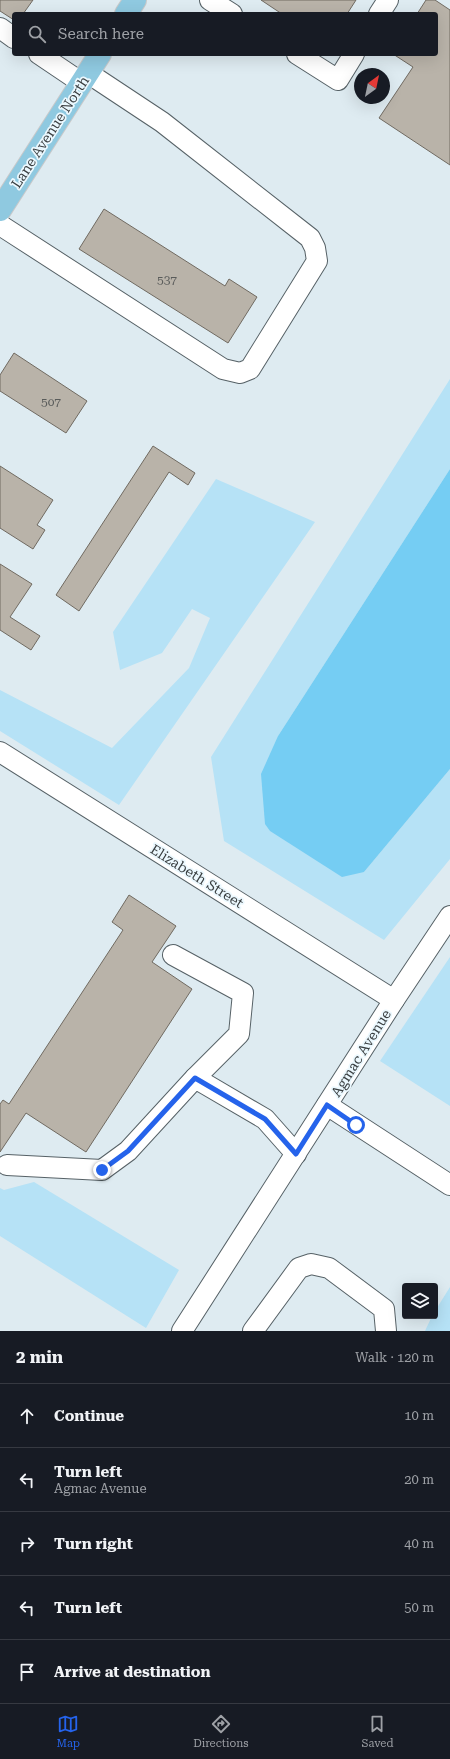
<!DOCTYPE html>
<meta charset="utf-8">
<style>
body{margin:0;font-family:"Roboto Serif",serif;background:#20242c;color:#f1f3f6}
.controls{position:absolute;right:12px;bottom:12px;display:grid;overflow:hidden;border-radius:4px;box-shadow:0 4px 16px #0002}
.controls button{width:36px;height:36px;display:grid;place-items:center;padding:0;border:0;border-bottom:1px solid #363941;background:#171b24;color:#f1f3f6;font:20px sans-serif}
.compass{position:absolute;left:354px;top:68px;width:36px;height:36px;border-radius:50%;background:#171b24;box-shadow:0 4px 16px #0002;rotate:33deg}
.stop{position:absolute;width:12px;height:12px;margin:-9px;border:3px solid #2563eb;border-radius:50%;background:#fff}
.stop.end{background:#2563eb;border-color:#fff;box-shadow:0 1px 4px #0008}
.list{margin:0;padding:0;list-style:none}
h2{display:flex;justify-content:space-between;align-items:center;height:52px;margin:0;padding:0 16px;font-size:17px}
h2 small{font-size:13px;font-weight:400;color:#9ea1a6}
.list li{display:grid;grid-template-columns:26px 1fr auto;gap:12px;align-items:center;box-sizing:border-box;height:64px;padding:0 16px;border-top:1px solid #363941}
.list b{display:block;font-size:15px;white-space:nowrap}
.list p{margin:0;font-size:13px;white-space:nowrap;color:#9ea1a6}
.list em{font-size:13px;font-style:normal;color:#9ea1a6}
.icon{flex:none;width:22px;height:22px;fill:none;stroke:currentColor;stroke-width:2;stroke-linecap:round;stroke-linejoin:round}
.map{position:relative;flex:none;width:450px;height:1331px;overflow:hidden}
.search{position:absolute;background:#171b24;box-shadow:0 4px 16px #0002;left:12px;right:12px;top:12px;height:44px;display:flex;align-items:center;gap:10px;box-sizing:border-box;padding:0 14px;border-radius:4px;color:#9ea1a6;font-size:15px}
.sheet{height:372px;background:#171b24}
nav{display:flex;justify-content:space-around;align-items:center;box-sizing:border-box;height:56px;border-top:1px solid #363941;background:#171b24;font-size:11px;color:#9ea1a6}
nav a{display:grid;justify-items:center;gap:2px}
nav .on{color:#2563eb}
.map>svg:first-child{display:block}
.green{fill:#b6e2f6}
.water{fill:#75cdf3}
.building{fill:#b9b3a9;stroke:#706a61}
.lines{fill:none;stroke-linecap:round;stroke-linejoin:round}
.minor-casing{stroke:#566166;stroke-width:22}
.major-casing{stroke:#c8c9ca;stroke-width:24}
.minor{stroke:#fff;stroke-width:20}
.major{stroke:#8fc9e0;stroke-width:22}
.route{stroke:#2563eb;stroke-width:5}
.labels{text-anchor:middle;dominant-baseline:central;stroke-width:3.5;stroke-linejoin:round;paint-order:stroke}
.number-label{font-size:12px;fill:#595b5a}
.street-label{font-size:14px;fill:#393e40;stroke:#ebf8fe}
</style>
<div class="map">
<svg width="450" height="1331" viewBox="0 0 450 1331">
<rect width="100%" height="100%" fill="#deebf1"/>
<g class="green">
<path d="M 450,379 L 450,469 L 278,736 L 364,872 L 450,769 L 450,859 L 384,940 L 224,841 L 211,757 Z"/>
<path d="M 216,479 L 315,522 L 119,805 L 0,731 L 0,690 L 112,748 L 189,668 L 210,618 L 192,609 L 162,653 L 120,670 L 113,632 Z"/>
<path d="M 450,957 L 450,1106 L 380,1061 Z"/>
<path d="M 34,1182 L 179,1270 L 146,1328 L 0,1236 L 0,1188 L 4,1190 Z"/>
<path d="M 450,1287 L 450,1331 L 425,1331 L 432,1316 L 435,1316 L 435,1311 Z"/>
</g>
<path class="water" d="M 450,469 L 450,769 L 364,872 L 342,877 L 270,831 L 265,824 L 261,774 L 278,736 Z"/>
<g class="building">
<path d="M 0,0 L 33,0 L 23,14 L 14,14 L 14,20 L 0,11 Z"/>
<path d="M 261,0 L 356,0 L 347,14 L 282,14 Z"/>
<path d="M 426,0 L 435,0 L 450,10 L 450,165 L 379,118 L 413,67 L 393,54 L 436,54 L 436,14 L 417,14 Z"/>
<path d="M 104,209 L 225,286 L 229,279 L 257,297 L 228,343 L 79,249 Z"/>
<path d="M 14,353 L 87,401 L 66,433 L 0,391 L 0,375 Z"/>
<path d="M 153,446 L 195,473 L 188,485 L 169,472 L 79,611 L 56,595 Z"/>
<path d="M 0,466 L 53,500 L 37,525 L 45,530 L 33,549 L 0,528 Z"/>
<path d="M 0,564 L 32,584 L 10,617 L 40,636 L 31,650 L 0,630 Z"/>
<path d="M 129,895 L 176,926 L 152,962 L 192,989 L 86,1152 L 26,1113 L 0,1152 L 0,1104 L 3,1100 L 9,1104 L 123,930 L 112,922 Z"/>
</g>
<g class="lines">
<defs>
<g id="minor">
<path d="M 210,0 L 232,14"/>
<path d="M 379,14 L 388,0"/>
<path d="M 0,28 L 14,38"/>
<path d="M 39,54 L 82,83"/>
<path d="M 297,54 L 338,80 L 354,54"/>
<path d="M 0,225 L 223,369 L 240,373 L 250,369 L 317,261 L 315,248 L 310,238 L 162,122 L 88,73"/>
<path d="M 0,752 L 394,1000"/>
<path d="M 173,955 L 243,993 L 239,1034 L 195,1078"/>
<path d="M 327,1105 L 450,1185"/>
<path d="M 7,1165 L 102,1170 L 128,1151 L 195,1078 L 265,1119 L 296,1154"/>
<path d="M 182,1331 L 394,1000 L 450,916"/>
<path d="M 253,1331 L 299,1268 L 311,1264 L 329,1268 L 384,1309 L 386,1331"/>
</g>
<g id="major">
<path d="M 126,14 L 135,0"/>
<path d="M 0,210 L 100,54"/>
</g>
</defs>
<use href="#minor" class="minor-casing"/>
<use href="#major" class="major-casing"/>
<use href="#minor" class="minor"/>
<use href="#major" class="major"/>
</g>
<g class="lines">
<path class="route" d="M 102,1170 L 128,1151 L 195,1078 L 265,1119 L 296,1154 L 327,1105 L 356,1125"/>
</g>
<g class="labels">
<g class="number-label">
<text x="167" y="280">537</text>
<text x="51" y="402">507</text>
</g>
<g class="street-label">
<text transform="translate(50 132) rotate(-57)">Lane Avenue North</text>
<text transform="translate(197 876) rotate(32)">Elizabeth Street</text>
<text transform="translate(361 1053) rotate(-58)">Agmac Avenue</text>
</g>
</g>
</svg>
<div class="controls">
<button><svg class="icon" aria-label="layers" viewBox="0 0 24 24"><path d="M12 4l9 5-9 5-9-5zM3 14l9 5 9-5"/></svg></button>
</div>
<svg class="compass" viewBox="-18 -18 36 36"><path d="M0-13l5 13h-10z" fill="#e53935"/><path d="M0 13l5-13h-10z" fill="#9ea1a6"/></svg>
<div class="stop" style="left:356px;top:1125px"></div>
<div class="stop end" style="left:102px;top:1170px"></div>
<div class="search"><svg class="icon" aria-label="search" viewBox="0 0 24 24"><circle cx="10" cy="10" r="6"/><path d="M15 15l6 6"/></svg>Search here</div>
</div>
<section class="sheet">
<h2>2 min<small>Walk · 120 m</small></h2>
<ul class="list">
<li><svg class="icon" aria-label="ahead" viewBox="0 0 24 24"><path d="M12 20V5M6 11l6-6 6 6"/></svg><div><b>Continue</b></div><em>10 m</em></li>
<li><svg class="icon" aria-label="left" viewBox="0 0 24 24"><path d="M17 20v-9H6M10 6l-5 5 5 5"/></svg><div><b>Turn left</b><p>Agmac Avenue</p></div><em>20 m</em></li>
<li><svg class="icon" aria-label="right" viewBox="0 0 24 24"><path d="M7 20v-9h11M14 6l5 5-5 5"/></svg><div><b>Turn right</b></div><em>40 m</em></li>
<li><svg class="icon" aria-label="left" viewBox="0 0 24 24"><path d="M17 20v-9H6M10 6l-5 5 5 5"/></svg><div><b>Turn left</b></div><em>50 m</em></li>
<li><svg class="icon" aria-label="arrive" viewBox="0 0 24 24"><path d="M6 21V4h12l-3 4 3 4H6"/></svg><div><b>Arrive at destination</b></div></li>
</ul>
</section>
<nav>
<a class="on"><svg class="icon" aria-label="map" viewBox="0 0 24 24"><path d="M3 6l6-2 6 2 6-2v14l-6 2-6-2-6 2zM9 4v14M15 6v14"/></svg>Map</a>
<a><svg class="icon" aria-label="directions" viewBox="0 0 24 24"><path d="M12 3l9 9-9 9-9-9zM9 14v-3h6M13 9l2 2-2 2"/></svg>Directions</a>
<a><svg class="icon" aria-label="saved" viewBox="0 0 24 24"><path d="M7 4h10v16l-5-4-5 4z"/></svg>Saved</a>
</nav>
